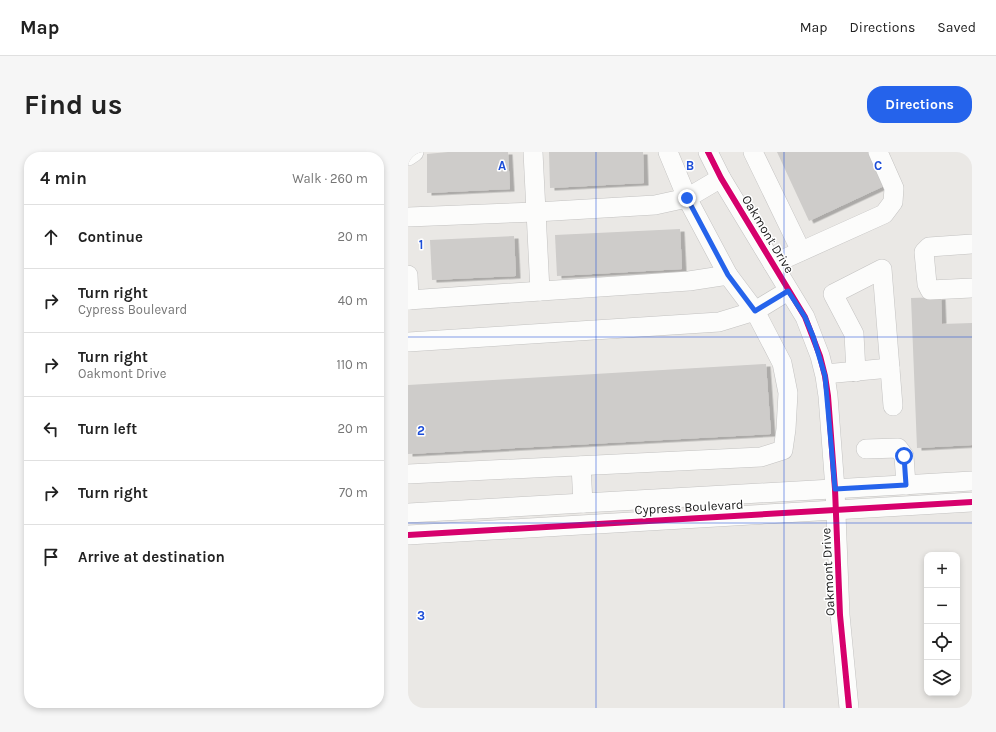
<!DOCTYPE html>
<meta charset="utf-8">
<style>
body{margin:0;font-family:Karla,sans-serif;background:#f6f6f6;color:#222}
.controls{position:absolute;right:12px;bottom:12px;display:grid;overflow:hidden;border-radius:8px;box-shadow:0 2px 6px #0003}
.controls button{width:36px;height:36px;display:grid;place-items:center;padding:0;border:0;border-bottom:1px solid #e0e0e0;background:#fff;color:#222;font:20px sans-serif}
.stop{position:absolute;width:12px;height:12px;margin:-9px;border:3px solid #2563eb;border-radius:50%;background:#fff}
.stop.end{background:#2563eb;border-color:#fff;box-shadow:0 1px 4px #0008}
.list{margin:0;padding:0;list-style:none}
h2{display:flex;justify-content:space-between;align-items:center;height:52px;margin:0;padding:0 16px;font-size:17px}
h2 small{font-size:13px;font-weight:400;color:#767676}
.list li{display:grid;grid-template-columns:26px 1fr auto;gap:12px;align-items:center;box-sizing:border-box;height:64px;padding:0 16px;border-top:1px solid #e0e0e0}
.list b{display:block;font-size:15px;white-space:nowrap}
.list p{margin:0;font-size:13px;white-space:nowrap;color:#767676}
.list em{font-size:13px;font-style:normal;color:#767676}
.icon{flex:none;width:22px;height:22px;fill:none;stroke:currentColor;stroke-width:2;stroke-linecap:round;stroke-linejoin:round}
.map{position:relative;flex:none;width:564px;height:556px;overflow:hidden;border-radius:16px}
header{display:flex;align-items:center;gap:24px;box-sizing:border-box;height:56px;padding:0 20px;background:#fff;border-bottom:1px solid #e0e0e0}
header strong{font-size:19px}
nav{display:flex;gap:22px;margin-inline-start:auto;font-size:14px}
.intro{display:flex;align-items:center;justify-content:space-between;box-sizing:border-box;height:96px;padding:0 24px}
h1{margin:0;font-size:28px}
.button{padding:10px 18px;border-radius:16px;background:#2563eb;color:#fff;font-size:14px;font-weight:700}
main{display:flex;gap:24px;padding:0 24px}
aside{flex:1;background:#fff;border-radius:16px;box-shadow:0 2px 6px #0003}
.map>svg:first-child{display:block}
.building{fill:#ceccca;filter:url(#shadow)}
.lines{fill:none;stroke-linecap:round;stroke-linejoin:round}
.minor-casing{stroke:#c3c2c1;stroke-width:20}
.minor{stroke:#fcfcfb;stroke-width:19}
.cycleway-casing{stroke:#fff;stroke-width:8}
.cycleway{stroke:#d6006c;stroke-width:6}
.route{stroke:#2563eb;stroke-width:5}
.grid{fill:none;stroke:#1d4ed8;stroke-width:1;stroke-opacity:0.55}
.labels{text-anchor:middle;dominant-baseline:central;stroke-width:3;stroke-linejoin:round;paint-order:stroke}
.street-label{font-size:13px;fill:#1c1c1c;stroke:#fff}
.grid-label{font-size:13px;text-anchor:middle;font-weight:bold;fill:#1d4ed8;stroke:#fff;stroke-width:3;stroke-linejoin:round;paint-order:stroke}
</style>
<header>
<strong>Map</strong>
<nav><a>Map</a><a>Directions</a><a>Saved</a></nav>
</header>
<div class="intro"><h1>Find us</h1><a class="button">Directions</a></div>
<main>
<aside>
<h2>4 min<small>Walk · 260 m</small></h2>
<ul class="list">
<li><svg class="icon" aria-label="ahead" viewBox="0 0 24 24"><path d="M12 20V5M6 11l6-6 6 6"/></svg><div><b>Continue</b></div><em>20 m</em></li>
<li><svg class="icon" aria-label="right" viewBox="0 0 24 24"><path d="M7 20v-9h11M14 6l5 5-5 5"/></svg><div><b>Turn right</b><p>Cypress Boulevard</p></div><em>40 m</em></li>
<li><svg class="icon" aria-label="right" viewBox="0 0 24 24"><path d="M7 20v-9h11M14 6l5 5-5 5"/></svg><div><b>Turn right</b><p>Oakmont Drive</p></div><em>110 m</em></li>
<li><svg class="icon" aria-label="left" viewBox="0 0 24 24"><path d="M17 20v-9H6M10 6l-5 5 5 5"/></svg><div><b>Turn left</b></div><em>20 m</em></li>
<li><svg class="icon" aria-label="right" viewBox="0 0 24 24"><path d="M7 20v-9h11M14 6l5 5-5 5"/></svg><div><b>Turn right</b></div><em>70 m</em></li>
<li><svg class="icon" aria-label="arrive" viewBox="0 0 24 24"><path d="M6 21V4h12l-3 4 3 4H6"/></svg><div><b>Arrive at destination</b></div></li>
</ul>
</aside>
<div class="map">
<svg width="564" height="556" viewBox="0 0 564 556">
<defs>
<filter id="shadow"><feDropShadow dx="4.5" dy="2.5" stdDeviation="0" flood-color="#0004"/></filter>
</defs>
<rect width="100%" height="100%" fill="#eae8e5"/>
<g class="building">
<path d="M 40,0 L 100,0 L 102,37 L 19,41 L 19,2 Z"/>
<path d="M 141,0 L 235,0 L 236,31 L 142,36 Z"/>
<path d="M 369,0 L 461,0 L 476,34 L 401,69 Z"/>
<path d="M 272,77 L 274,117 L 149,124 L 147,83 Z"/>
<path d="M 106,84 L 108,124 L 24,128 L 22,88 Z"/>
<path d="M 533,145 L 534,172 L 564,171 L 564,293 L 509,296 L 503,146 Z"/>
<path d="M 358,212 L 363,282 L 0,302 L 0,233 Z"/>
</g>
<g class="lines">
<defs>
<g id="minor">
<path d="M 125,0 L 132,139"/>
<path d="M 300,0 L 313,26 L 397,165 L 412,204 L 417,224 L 420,244 L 427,337 L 432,463 L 441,556"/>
<path d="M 345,0 L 393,99"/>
<path d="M 0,4 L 6,0"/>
<path d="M 0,65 L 128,60 L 247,53 L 279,46 L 260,0"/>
<path d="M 564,92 L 521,95 L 516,100 L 519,132 L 522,138 L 564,136"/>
<path d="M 365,112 L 476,62 L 485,50 L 486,36 L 470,0"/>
<path d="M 0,123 L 1,148"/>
<path d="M 0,148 L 281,129 L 320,123"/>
<path d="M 0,190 L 311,170 L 347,159 L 380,139"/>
<path d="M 448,220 L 446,182 L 425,142 L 474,117 L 485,254"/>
<path d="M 417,222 L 482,216"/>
<path d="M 458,297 L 490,296 L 496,304 L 498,333"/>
<path d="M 173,314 L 175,351"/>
<path d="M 0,322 L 353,305 L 375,298 L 378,277 L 380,241 L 374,211 L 347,159 L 320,123 L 279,46 L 313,26"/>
<path d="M 0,361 L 564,329"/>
<path d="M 0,383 L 564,350"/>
</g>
</defs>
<use href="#minor" class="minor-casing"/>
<use href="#minor" class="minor"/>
<defs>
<g id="cycleway">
<path d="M 300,0 L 313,26 L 397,165 L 412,204 L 417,224 L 420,244 L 427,337 L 432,463 L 441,556"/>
<path d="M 0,383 L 564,350"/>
</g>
</defs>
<use href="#cycleway" class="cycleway-casing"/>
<use href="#cycleway" class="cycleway"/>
</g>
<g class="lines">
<path class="route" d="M 279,46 L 320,123 L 347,159 L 380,139 L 397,165 L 405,184 L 417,224 L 427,337 L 498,333 L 496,304"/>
</g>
<path class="grid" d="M 188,0 L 188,556M 376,0 L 376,556M 0,185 L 564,185M 0,371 L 564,371"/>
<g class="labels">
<g class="street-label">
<text transform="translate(360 82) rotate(59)">Oakmont Drive</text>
<text transform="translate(281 355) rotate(-3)">Cypress Boulevard</text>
<text transform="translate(420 420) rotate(-93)">Oakmont Drive</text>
</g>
</g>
<g class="grid-label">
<text x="94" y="18">A</text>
<text x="282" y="18">B</text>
<text x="470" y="18">C</text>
<text x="13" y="97">1</text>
<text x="13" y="283">2</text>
<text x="13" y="468">3</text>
</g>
</svg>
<div class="controls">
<button>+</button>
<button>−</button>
<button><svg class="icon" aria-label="locate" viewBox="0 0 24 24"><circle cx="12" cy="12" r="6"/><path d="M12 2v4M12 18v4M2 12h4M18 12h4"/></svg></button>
<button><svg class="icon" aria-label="layers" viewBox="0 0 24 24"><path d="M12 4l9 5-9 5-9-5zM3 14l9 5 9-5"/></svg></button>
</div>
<div class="stop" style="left:496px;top:304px"></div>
<div class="stop end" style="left:279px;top:46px"></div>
</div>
</main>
